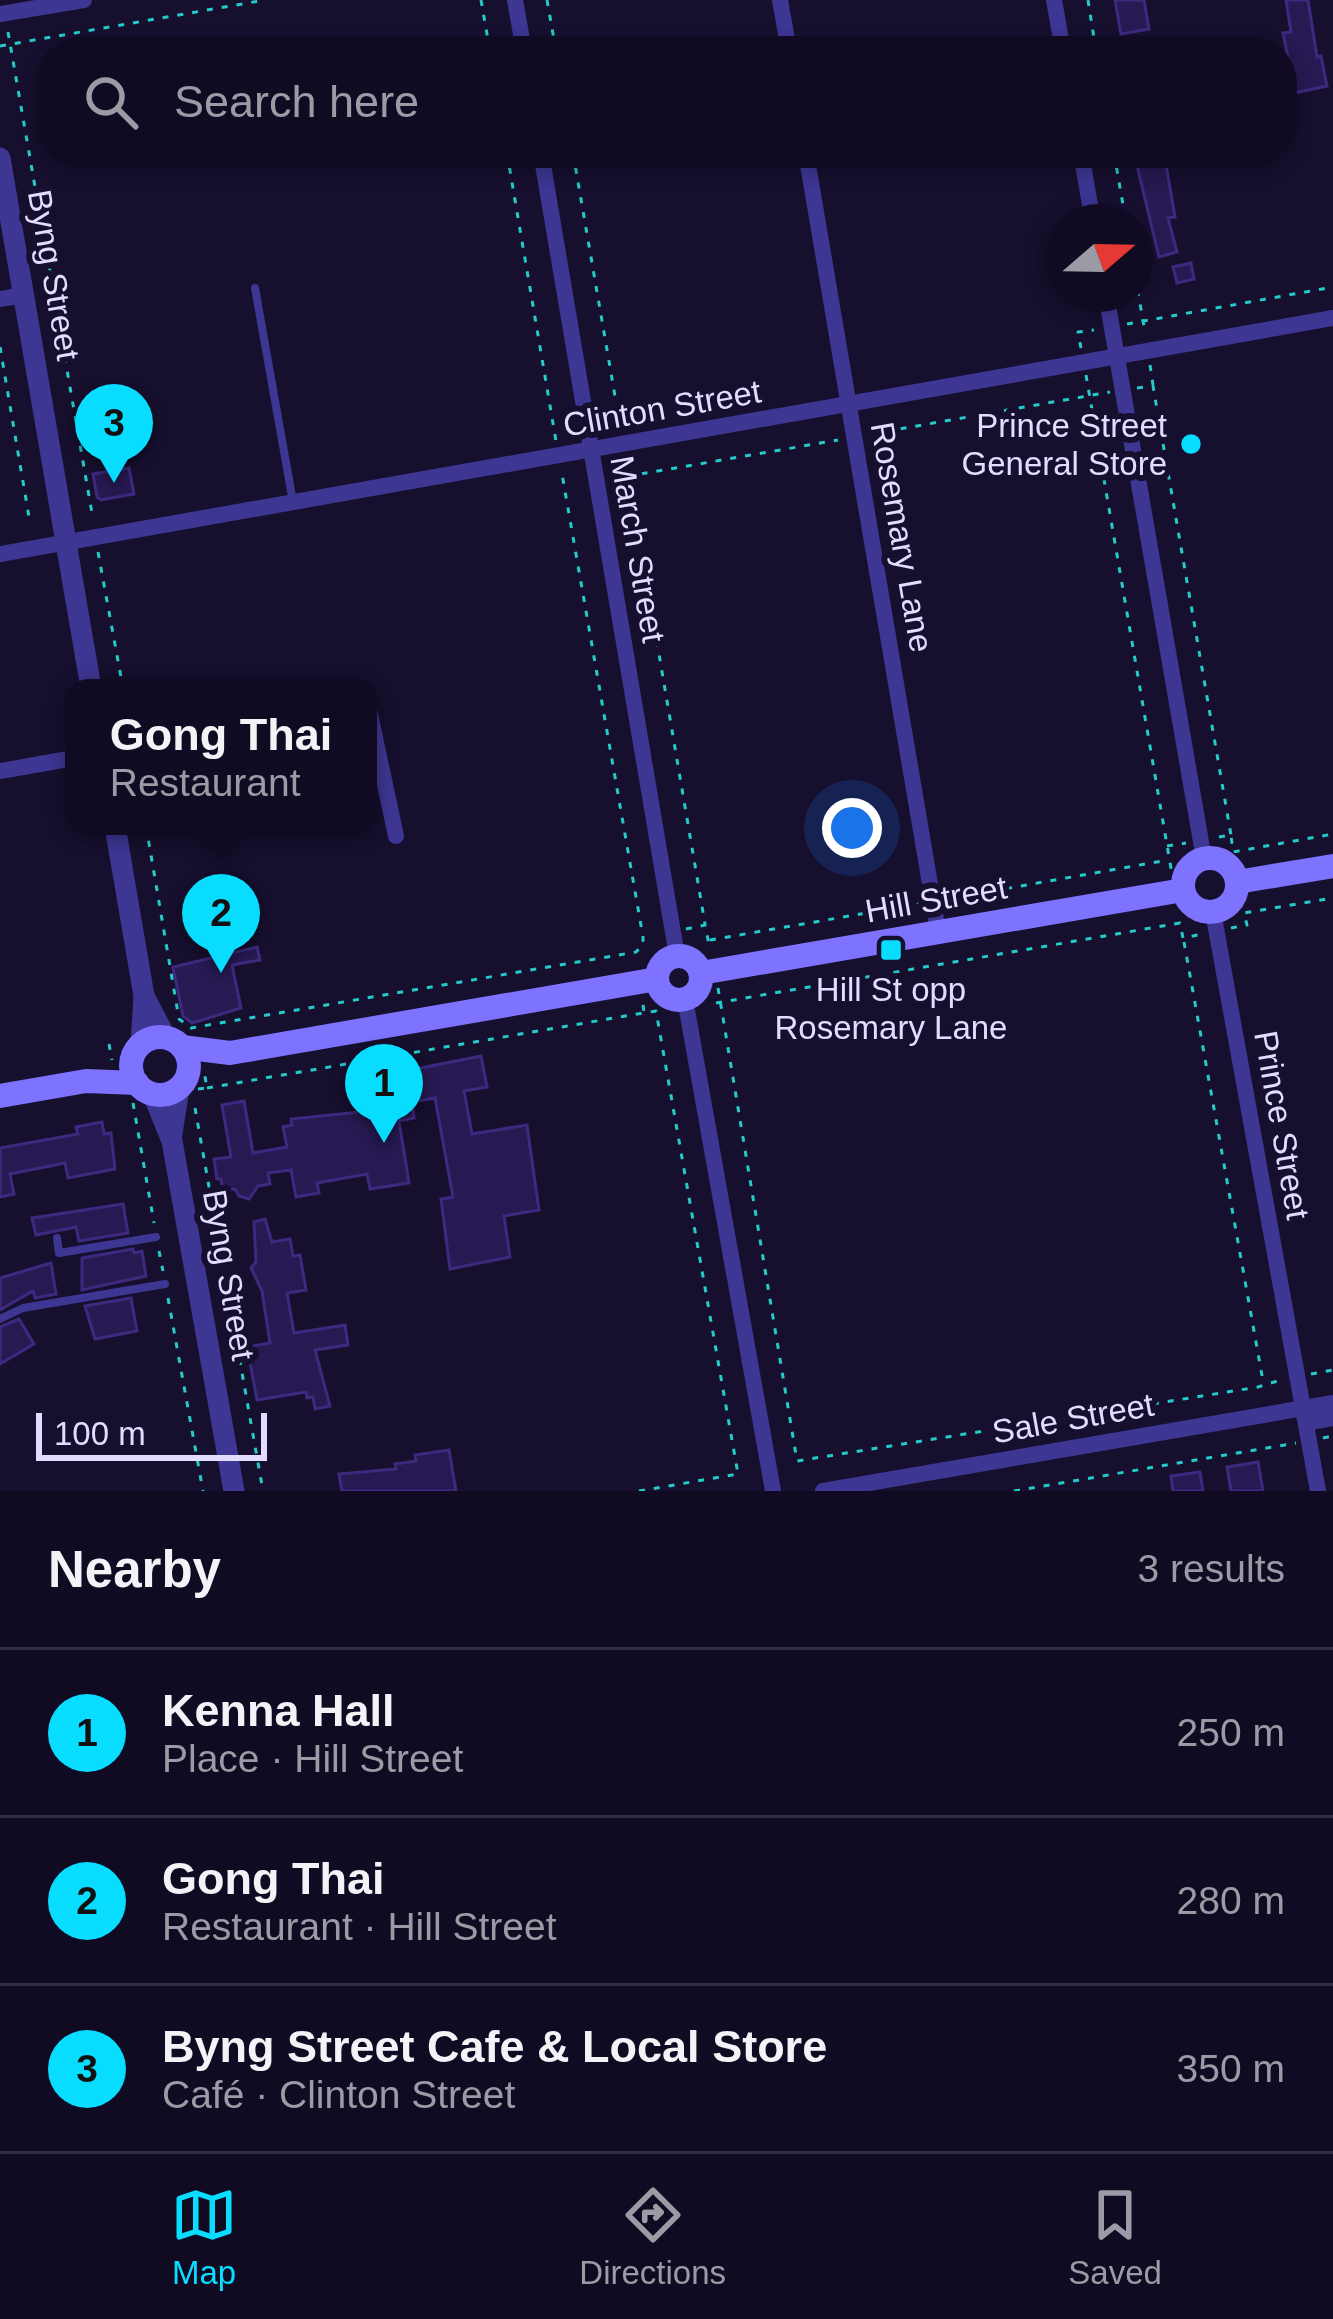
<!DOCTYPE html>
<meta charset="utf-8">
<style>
body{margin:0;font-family:Arial,sans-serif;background:#1e192f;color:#f1f3f6}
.compass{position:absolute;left:1045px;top:204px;width:108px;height:108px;border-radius:50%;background:#100b22;box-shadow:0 6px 18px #0003;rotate:70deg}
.scale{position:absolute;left:36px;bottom:30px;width:231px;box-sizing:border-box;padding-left:12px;border:6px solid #e2dcff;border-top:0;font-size:33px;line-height:42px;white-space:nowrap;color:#e2dcff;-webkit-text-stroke:9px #160f2e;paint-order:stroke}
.you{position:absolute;left:852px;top:828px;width:42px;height:42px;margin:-30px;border:9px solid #fff;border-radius:50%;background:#1a73e8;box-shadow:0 0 0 18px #1a73e833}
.badge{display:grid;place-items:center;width:78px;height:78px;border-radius:50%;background:#08dcff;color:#111;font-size:39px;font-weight:700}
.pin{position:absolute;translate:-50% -99px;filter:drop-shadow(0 3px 6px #0008)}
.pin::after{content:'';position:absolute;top:63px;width:42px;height:36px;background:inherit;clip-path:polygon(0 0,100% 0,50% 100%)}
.popup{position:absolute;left:65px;top:679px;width:312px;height:156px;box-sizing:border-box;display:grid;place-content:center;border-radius:24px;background:#100b22;filter:drop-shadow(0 3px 9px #0005);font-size:39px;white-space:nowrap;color:#9c9ba5}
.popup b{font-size:45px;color:#f1f3f6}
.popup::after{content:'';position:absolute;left:50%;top:100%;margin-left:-24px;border:24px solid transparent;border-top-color:#100b22}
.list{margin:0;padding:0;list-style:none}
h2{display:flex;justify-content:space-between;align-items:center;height:156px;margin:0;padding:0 48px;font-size:51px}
h2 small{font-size:39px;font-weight:400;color:#9c9ba5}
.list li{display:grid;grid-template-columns:78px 1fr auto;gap:36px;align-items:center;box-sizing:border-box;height:168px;padding:0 48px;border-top:3px solid #302b40}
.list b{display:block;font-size:45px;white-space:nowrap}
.list p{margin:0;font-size:39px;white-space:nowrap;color:#9c9ba5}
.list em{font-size:39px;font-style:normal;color:#9c9ba5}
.icon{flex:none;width:66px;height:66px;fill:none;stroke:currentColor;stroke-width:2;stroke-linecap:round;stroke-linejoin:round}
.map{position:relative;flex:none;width:1333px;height:1491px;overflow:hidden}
.search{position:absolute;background:#100b22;box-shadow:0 6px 18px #0003;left:36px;right:36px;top:36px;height:132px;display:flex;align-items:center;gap:30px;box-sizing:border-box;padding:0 42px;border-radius:48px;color:#9c9ba5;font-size:45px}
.sheet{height:660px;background:#100b22}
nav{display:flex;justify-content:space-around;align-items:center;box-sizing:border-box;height:168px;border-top:3px solid #302b40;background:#100b22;font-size:33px;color:#9c9ba5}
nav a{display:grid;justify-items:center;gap:6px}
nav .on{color:#08dcff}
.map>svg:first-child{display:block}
.building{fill:#271951;stroke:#3e2980;stroke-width:3}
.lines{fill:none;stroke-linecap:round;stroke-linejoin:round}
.path{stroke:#24cbc9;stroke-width:3;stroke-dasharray:6 9;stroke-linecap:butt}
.service{stroke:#3d3692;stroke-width:8}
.minor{stroke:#3d3692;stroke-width:16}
.tertiary{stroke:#3d3692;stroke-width:21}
.secondary{stroke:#7d73ff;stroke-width:24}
.poi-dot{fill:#08dcff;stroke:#160f2e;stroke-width:4.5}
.labels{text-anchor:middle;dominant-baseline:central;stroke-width:12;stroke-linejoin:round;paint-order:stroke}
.street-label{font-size:33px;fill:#e2dcff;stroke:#160f2e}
.poi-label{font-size:33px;fill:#e2dcff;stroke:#160f2e;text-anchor:end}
</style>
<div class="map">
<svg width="1333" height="1491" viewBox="0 0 1333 1491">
<rect width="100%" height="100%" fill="#160f2e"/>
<g class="building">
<path d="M 1115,0 L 1144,0 L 1149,29 L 1121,34 Z"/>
<path d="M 1286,0 L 1308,0 L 1317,57 L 1321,56 L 1327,86 L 1285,95 L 1282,65 L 1289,63 L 1283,33 L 1291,32 Z"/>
<path d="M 1134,153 L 1164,153 L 1175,217 L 1168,218 L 1177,252 L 1159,257 Z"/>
<path d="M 1191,263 L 1194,279 L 1177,283 L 1173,267 Z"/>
<path d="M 129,468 L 134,494 L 101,500 L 97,497 L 93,474 Z"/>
<path d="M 257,947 L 260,960 L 232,965 L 241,1008 L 192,1023 L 183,1016 L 173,967 Z"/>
<path d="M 481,1056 L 487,1087 L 464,1091 L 472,1134 L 527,1125 L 529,1140 L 539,1210 L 504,1216 L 510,1257 L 450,1269 L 441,1199 L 453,1197 L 435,1098 L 412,1102 L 414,1118 L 399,1121 L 409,1183 L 370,1189 L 367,1174 L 317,1183 L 319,1193 L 296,1197 L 291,1170 L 268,1173 L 270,1184 L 258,1186 L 249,1199 L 239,1196 L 235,1189 L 223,1191 L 221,1179 L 217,1179 L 214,1159 L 231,1157 L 222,1105 L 244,1101 L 253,1153 L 287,1147 L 283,1127 L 292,1125 L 291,1119 L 360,1112 L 355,1081 Z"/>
<path d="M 102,1122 L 104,1134 L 111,1133 L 115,1169 L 68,1178 L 65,1163 L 10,1174 L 14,1194 L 0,1197 L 0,1148 L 78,1134 L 76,1127 Z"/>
<path d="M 123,1204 L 128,1233 L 79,1241 L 76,1227 L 36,1235 L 32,1218 Z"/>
<path d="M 265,1219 L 272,1242 L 290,1239 L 293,1256 L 300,1255 L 306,1290 L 287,1293 L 294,1333 L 345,1325 L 348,1345 L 315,1350 L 330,1406 L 315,1409 L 313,1397 L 307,1398 L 306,1392 L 257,1400 L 247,1347 L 270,1343 L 262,1291 L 251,1268 L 256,1262 L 254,1222 Z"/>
<path d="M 133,1249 L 134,1253 L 142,1251 L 146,1276 L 82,1290 L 82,1258 Z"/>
<path d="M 51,1263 L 56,1294 L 35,1298 L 33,1291 L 0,1310 L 0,1278 Z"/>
<path d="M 131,1298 L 137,1331 L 95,1339 L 85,1306 Z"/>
<path d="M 19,1319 L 34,1344 L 0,1364 L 0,1327 Z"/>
<path d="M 449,1450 L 456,1491 L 342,1491 L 339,1474 L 396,1469 L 395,1464 L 416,1461 L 415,1455 Z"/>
<path d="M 1258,1462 L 1263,1491 L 1231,1491 L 1227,1467 Z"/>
<path d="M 1200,1472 L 1203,1491 L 1173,1491 L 1171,1476 Z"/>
</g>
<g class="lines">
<g class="path">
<path d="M 481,0 L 490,51"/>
<path d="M 547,0 L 556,51"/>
<path d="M 1088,0 L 1096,51"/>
<path d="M 8,32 L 93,519"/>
<path d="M 0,46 L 265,0"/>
<path d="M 507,153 L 556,441"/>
<path d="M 573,153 L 620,425"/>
<path d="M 1114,153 L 1126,222"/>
<path d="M 1135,275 L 1145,332"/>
<path d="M 1127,324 L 1333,287"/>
<path d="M 0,347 L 29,517"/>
<path d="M 1081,348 L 1078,332 L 1094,330"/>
<path d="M 1150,365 L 1153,385"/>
<path d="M 1086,375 L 1172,874"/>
<path d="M 1137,388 L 1153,386 L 1231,835"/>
<path d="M 871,434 L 1110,392"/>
<path d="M 626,459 L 629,476 L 838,440"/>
<path d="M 629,478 L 705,924"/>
<path d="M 98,552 L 123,688"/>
<path d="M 146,826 L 179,1019 L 191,1028 L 636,952 L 643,944 L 643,937 L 562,474"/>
<path d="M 1219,837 L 1231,835 L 1233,852 L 1333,834"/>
<path d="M 1167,846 L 1186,843"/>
<path d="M 947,899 L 1168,860"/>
<path d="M 1231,928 L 1247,925 L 1244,913 L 1333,898"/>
<path d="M 686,929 L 705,925 L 710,949"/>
<path d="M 710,940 L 919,904"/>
<path d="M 1184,942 L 1263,1381"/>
<path d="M 718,988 L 797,1461 L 1258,1387 L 1284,1379"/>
<path d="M 716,1003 L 1180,923 L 1183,938 L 1198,935"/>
<path d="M 109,1044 L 112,1060"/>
<path d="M 207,1088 L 643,1013"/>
<path d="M 198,1089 L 207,1088 L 204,1071"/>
<path d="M 133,1103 L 154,1223"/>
<path d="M 195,1108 L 263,1491"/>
<path d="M 159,1251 L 163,1271"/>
<path d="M 168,1298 L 203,1491"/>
<path d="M 1311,1374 L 1333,1370"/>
<path d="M 1323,1438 L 1333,1436"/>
<path d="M 639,1491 L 738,1474 L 656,1011 L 644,1013 L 643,1004"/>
<path d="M 1014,1491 L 1296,1443"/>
</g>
<g class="service">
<path d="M 255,288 L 293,502"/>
<path d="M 57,1238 L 59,1253 L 156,1237"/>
<path d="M 0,1319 L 23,1308 L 165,1284"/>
</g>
<g class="minor">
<path d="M 515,0 L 524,51"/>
<path d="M 780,0 L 789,51"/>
<path d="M 1054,0 L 1063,51"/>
<path d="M 0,14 L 84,0"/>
<path d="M 541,153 L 677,956"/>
<path d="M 806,153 L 938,931"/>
<path d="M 1081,153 L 1093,222"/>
<path d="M 1106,294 L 1204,859"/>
<path d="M 0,299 L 23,295"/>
<path d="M 0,554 L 1333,318"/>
<path d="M 241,688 L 346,688"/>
<path d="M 368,705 L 396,836"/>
<path d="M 0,771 L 74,758"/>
<path d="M 1213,912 L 1318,1491"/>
<path d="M 685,999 L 773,1491"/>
<path d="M 1306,1423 L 1333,1418"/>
<path d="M 823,1491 L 1333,1403"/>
</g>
<g class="tertiary">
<path d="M 0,158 L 91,688"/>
<path d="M 115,826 L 144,996 L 141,1044"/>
<path d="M 144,996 L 166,1038"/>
<path d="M 153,1094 L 172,1141 L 234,1491"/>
<path d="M 172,1134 L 179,1088"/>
</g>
<g class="secondary">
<circle cx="1210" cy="885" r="27"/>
<path d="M 1237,882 L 1333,866"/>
<circle cx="679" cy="978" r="22"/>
<path d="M 701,973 L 1183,890"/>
<circle cx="160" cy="1066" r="29"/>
<path d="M 182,1047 L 230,1053 L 657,979"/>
<path d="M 0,1096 L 86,1081 L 137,1083"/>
</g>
</g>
<g class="poi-dot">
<circle cx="1191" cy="444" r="12"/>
<rect x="879" y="938" width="24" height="24" rx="6"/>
</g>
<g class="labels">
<g class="street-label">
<text transform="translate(54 275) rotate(80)">Byng Street</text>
<text transform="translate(662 408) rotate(-10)">Clinton Street</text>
<text transform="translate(902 537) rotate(80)">Rosemary Lane</text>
<text transform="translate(638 549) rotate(80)">March Street</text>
<text transform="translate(936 899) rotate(-10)">Hill Street</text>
<text transform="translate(1282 1125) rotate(80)">Prince Street</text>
<text transform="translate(229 1275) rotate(80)">Byng Street</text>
<text transform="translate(1073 1418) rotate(-10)">Sale Street</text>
</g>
<g class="poi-label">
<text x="1167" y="425">Prince Street<tspan x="1167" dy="38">General Store</tspan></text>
<text x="891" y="989" text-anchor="middle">Hill St opp<tspan x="891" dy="38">Rosemary Lane</tspan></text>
</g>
</g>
</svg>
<svg class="compass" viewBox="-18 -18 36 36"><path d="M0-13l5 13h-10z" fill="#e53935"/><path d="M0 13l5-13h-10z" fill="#9c9ba5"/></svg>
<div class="scale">100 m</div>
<div class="you"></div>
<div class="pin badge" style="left:384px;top:1143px">1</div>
<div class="pin badge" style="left:221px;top:973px">2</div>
<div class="popup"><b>Gong Thai</b>Restaurant</div>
<div class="pin badge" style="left:114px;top:483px">3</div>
<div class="search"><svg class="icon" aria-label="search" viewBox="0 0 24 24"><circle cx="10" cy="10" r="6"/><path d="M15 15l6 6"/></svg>Search here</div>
</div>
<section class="sheet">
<h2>Nearby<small>3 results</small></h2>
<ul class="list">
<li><span class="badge">1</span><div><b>Kenna Hall</b><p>Place · Hill Street</p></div><em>250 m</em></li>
<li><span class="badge">2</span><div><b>Gong Thai</b><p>Restaurant · Hill Street</p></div><em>280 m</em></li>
<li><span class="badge">3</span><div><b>Byng Street Cafe &amp; Local Store</b><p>Café · Clinton Street</p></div><em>350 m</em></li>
</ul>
</section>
<nav>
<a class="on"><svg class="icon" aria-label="map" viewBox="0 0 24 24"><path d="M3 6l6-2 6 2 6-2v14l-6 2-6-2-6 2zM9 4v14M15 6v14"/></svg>Map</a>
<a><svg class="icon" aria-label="directions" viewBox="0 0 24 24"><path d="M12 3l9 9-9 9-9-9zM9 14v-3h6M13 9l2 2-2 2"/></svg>Directions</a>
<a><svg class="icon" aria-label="saved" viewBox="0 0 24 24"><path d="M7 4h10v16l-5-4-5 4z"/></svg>Saved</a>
</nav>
